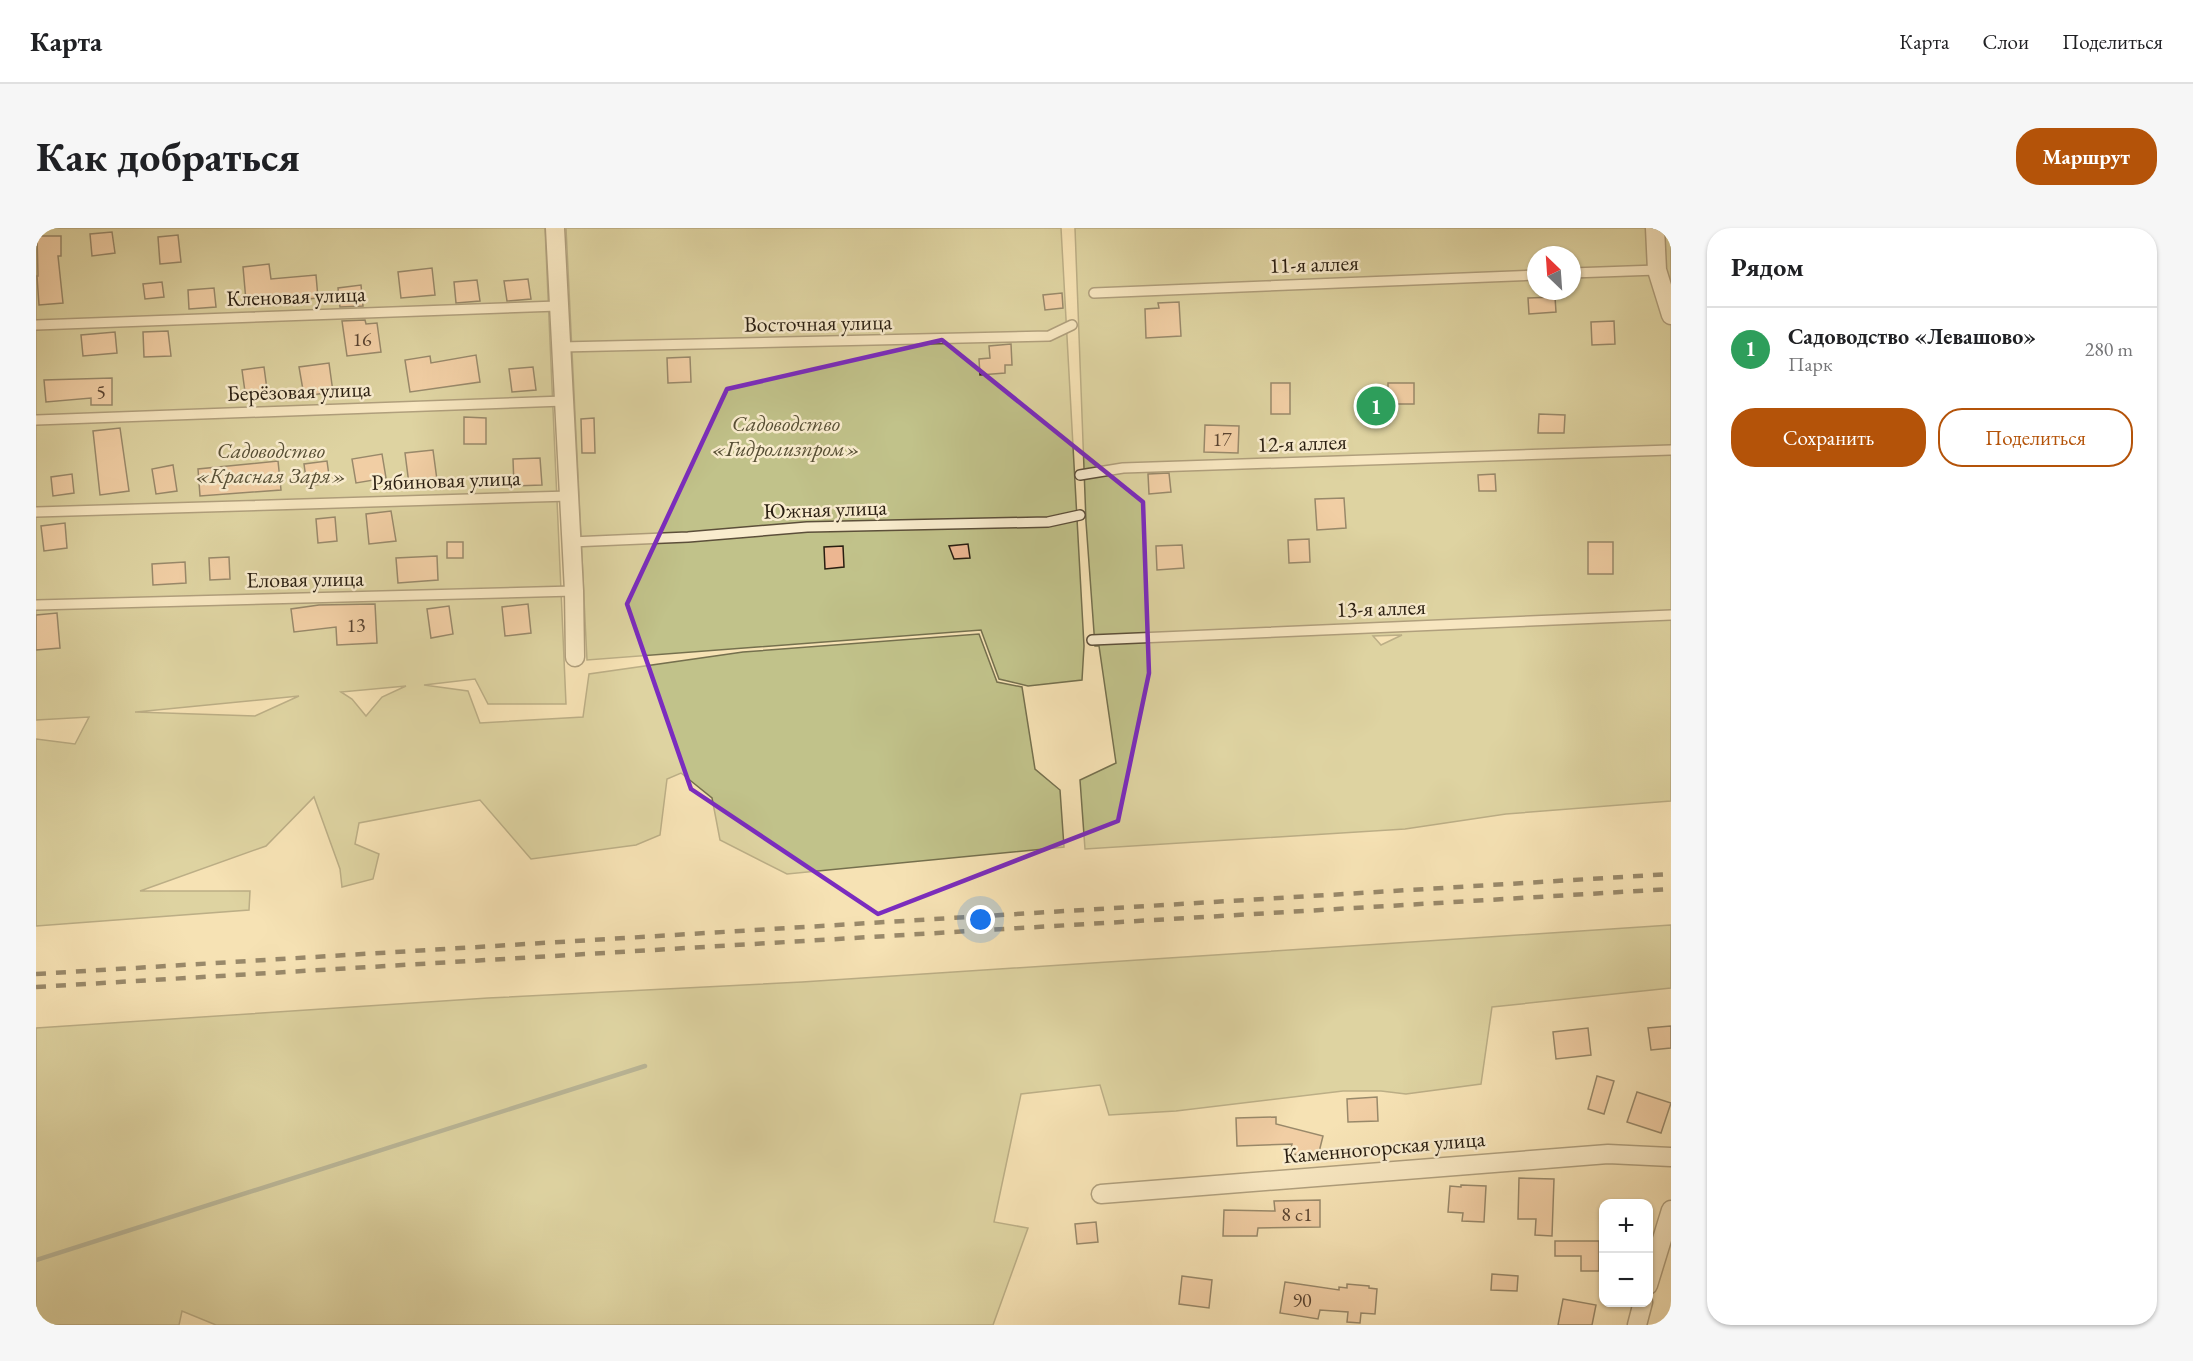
<!DOCTYPE html>
<html lang="ru">
<meta charset="utf-8">
<style>
body{margin:0;font-family:"EB Garamond",serif;background:#f6f6f6;color:#202124}
.controls{position:absolute;right:18px;bottom:18px;display:grid;overflow:hidden;border-radius:12px;box-shadow:0 2px 4px #0004}
.controls button{width:54px;height:54px;display:grid;place-items:center;padding:0;border:0;border-bottom:2px solid #e0e0e0;background:#fff;color:#202124;font:30px sans-serif}
.compass{position:absolute;left:1491px;top:18px;width:54px;height:54px;border-radius:50%;background:#fff;box-shadow:0 2px 4px #0004;rotate:335deg}
.you{position:absolute;left:945px;top:692px;width:21px;height:21px;margin:-15px;border:4px solid #fff;border-radius:50%;background:#1a73e8;box-shadow:0 0 0 9px #1a73e833}
.badge{display:grid;place-items:center;width:39px;height:39px;border-radius:50%;background:#b45309;color:#fff;font-size:20px;font-weight:700}
.pin{position:absolute;translate:-50% -50%;border:3px solid #fff;box-shadow:0 2px 6px #0006}
.list{margin:0;padding:0;list-style:none}
h2{display:flex;justify-content:space-between;align-items:center;height:78px;margin:0;padding:0 24px;font-size:26px}
h2 small{font-size:20px;font-weight:400;color:#757577}
.list li{display:grid;grid-template-columns:39px 1fr auto;gap:18px;align-items:center;box-sizing:border-box;height:84px;padding:0 24px;border-top:2px solid #e0e0e0}
.list b{display:block;font-size:22px;white-space:nowrap}
.list p{margin:0;font-size:20px;white-space:nowrap;color:#757577}
.list em{font-size:20px;font-style:normal;color:#757577}
.actions{display:flex;gap:12px;padding:18px 24px}
.actions a{flex:1;padding:14px 0;border:2px solid #b45309;border-radius:24px;text-align:center;font-size:21px;color:#b45309}
.actions .main{background:#b45309;color:#fff}
.map{position:relative;flex:none;width:1635px;height:1097px;overflow:hidden;border-radius:24px}
header{display:flex;align-items:center;gap:36px;box-sizing:border-box;height:84px;padding:0 30px;background:#fff;border-bottom:2px solid #e0e0e0}
header strong{font-size:28px}
nav{display:flex;gap:33px;margin-inline-start:auto;font-size:21px}
.intro{display:flex;align-items:center;justify-content:space-between;box-sizing:border-box;height:144px;padding:0 36px}
h1{margin:0;font-size:42px}
.button{padding:15px 27px;border-radius:24px;background:#b45309;color:#fff;font-size:21px;font-weight:700}
main{display:flex;gap:36px;padding:0 36px}
aside{flex:1;background:#fff;border-radius:24px;box-shadow:0 2px 4px #0004}
.map>svg:first-child{display:block}
.green{fill:#c1c28a;stroke:#75704e;stroke-width:1.5;fill-rule:evenodd}
.lines{fill:none;stroke-linecap:round;stroke-linejoin:round}
.stream{stroke:#6f7d70;stroke-width:4.5}
.building{fill:#ecb691;stroke:#291e11;stroke-width:1.5}
.service-casing{stroke:#5c4f3a;stroke-width:12}
.minor-casing{stroke:#5c4f3a;stroke-width:21}
.service{stroke:#f9ecce;stroke-width:9}
.minor{stroke:#f9ecce;stroke-width:18}
.rail{stroke:#291e11;stroke-width:4.5;stroke-dasharray:10 10;stroke-linecap:butt}
.marked{fill:none;stroke:#7b2cbf;stroke-width:4.5;stroke-linejoin:round}
.labels{text-anchor:middle;dominant-baseline:central;stroke-width:5;stroke-linejoin:round;paint-order:stroke}
.number-label{font-size:20px;fill:#5a4431}
.street-label{font-size:22px;fill:#291e11;stroke:#f9ecce}
.park-label{font-size:22px;font-style:italic;fill:#574f35;stroke:#f9ecce}
</style>
<header>
<strong>Карта</strong>
<nav><a>Карта</a><a>Слои</a><a>Поделиться</a></nav>
</header>
<div class="intro"><h1>Как добраться</h1><a class="button">Маршрут</a></div>
<main>
<div class="map">
<svg width="1635" height="1097" viewBox="0 0 1635 1097">
<rect width="100%" height="100%" fill="#f6e2b4"/>
<filter id="stains"><feTurbulence type="fractalNoise" baseFrequency=".00333" numOctaves="4"/><feColorMatrix values="0 0 0 0 .2 0 0 0 0 .09 0 0 0 0 .02 0 0 0 .5 -.17"/></filter>
<radialGradient id="worn" r=".72"><stop offset=".6" stop-color="#630" stop-opacity="0"/><stop offset="1" stop-color="#630" stop-opacity=".3"/></radialGradient>
<g class="green">
<path d="M 0,0 L 509,0 L 530,476 L 452,476 L 439,451 L 388,457 L 432,463 L 444,495 L 547,489 L 553,446 L 707,424 L 943,406 L 961,454 L 986,459 L 999,541 L 1024,562 L 1028,619 L 751,646 L 684,612 L 676,570 L 645,545 L 631,551 L 624,607 L 600,617 L 495,631 L 444,572 L 323,595 L 319,616 L 343,626 L 337,651 L 306,659 L 304,641 L 278,569 L 230,618 L 104,663 L 214,663 L 213,682 L 0,698 L 0,511 L 39,516 L 53,489 L 0,492 ZM 370,458 L 346,469 L 330,488 L 316,471 L 305,464 ZM 263,468 L 219,488 L 99,484 L 100,484 Z"/>
<path d="M 530,0 L 1025,0 L 1048,418 L 1046,452 L 992,458 L 963,451 L 945,402 L 551,432 Z"/>
<path d="M 1039,0 L 1635,0 L 1635,573 L 1470,586 L 1369,601 L 1049,621 L 1044,552 L 1080,535 L 1063,418 L 1059,418 L 1050,294 ZM 1500,27 L 1536,27 L 1536,63 L 1500,63 ZM 1366,407 L 1345,417 L 1337,408 Z"/>
<path d="M 1635,697 L 1635,760 L 1456,779 L 1445,856 L 1370,866 L 1345,863 L 1307,863 L 1140,883 L 1073,887 L 1064,857 L 985,866 L 958,994 L 992,1000 L 957,1097 L 180,1097 L 146,1083 L 143,1097 L 0,1097 L 0,800 L 452,770 L 766,754 Z"/>
</g>
<g class="lines">
<path class="stream" d="M 0,1032 L 609,838"/>
</g>
<g class="building">
<path d="M 76,4 L 79,25 L 56,28 L 54,6 Z"/>
<path d="M 142,7 L 145,34 L 124,36 L 122,9 Z"/>
<path d="M 1,8 L 25,8 L 25,28 L 22,28 L 27,75 L 3,77 L 1,48 L 2,48 Z"/>
<path d="M 233,36 L 235,51 L 280,47 L 282,70 L 259,72 L 259,67 L 210,73 L 207,39 Z"/>
<path d="M 396,40 L 399,67 L 365,70 L 362,44 Z"/>
<path d="M 492,51 L 495,71 L 471,73 L 468,53 Z"/>
<path d="M 441,52 L 444,73 L 420,75 L 418,54 Z"/>
<path d="M 126,54 L 128,69 L 109,71 L 107,56 Z"/>
<path d="M 325,57 L 327,78 L 304,79 L 302,60 Z"/>
<path d="M 178,60 L 180,79 L 153,81 L 152,62 Z"/>
<path d="M 1026,65 L 1027,80 L 1009,82 L 1007,67 Z"/>
<path d="M 1519,69 L 1520,84 L 1493,86 L 1492,70 Z"/>
<path d="M 1143,74 L 1145,108 L 1110,110 L 1109,81 L 1123,80 L 1122,75 Z"/>
<path d="M 329,92 L 330,96 L 341,95 L 345,124 L 311,128 L 306,93 Z"/>
<path d="M 1578,93 L 1579,116 L 1556,117 L 1555,94 Z"/>
<path d="M 132,103 L 135,128 L 108,129 L 107,104 Z"/>
<path d="M 79,104 L 81,125 L 47,128 L 45,107 Z"/>
<path d="M 975,116 L 976,137 L 969,137 L 969,145 L 944,147 L 943,131 L 954,130 L 953,118 Z"/>
<path d="M 440,127 L 444,154 L 374,164 L 369,132 L 394,128 L 395,135 Z"/>
<path d="M 654,129 L 655,154 L 632,155 L 631,130 Z"/>
<path d="M 293,135 L 297,164 L 268,168 L 263,139 Z"/>
<path d="M 228,139 L 232,169 L 210,171 L 206,142 Z"/>
<path d="M 497,139 L 500,162 L 476,164 L 473,141 Z"/>
<path d="M 76,150 L 76,177 L 55,177 L 55,170 L 10,174 L 8,152 Z"/>
<rect x="1235" y="155" width="19" height="31"/>
<rect x="1352" y="155" width="26" height="21"/>
<path d="M 1503,186 L 1529,187 L 1528,205 L 1502,205 Z"/>
<path d="M 428,189 L 450,190 L 450,216 L 428,216 Z"/>
<path d="M 558,190 L 559,225 L 546,225 L 545,191 Z"/>
<path d="M 1169,197 L 1203,198 L 1202,225 L 1168,224 Z"/>
<path d="M 84,200 L 93,263 L 64,267 L 57,203 Z"/>
<path d="M 397,222 L 401,252 L 373,256 L 369,225 Z"/>
<path d="M 346,226 L 350,250 L 320,255 L 316,231 Z"/>
<path d="M 504,230 L 506,257 L 478,258 L 477,231 Z"/>
<path d="M 242,233 L 245,262 L 164,268 L 162,241 Z"/>
<path d="M 291,233 L 294,255 L 271,258 L 268,236 Z"/>
<path d="M 137,237 L 141,263 L 120,266 L 116,241 Z"/>
<path d="M 1133,245 L 1135,264 L 1113,266 L 1112,246 Z"/>
<path d="M 36,246 L 38,265 L 17,268 L 15,249 Z"/>
<path d="M 1459,246 L 1460,263 L 1443,263 L 1442,247 Z"/>
<path d="M 1308,270 L 1310,300 L 1281,302 L 1279,271 Z"/>
<path d="M 355,283 L 360,313 L 333,316 L 330,286 Z"/>
<path d="M 299,289 L 301,313 L 282,315 L 280,291 Z"/>
<path d="M 29,295 L 31,320 L 8,323 L 5,298 Z"/>
<path d="M 1273,311 L 1274,334 L 1253,335 L 1252,312 Z"/>
<rect x="411" y="314" width="16" height="16"/>
<rect x="1552" y="314" width="25" height="32"/>
<path d="M 932,316 L 934,330 L 918,331 L 913,318 Z"/>
<path d="M 1146,317 L 1148,340 L 1121,342 L 1120,318 Z"/>
<path d="M 807,318 L 808,339 L 789,341 L 788,319 Z"/>
<path d="M 401,328 L 402,352 L 362,355 L 360,330 Z"/>
<path d="M 193,329 L 194,351 L 174,352 L 173,330 Z"/>
<path d="M 149,334 L 150,355 L 117,357 L 116,336 Z"/>
<path d="M 339,376 L 341,415 L 301,417 L 300,399 L 258,404 L 255,381 L 283,377 Z"/>
<path d="M 492,376 L 495,405 L 469,408 L 466,379 Z"/>
<path d="M 413,378 L 417,406 L 395,410 L 391,381 Z"/>
<path d="M 21,385 L 24,420 L 0,422 L 0,387 Z"/>
<path d="M 1635,798 L 1635,820 L 1615,822 L 1612,800 Z"/>
<path d="M 1552,800 L 1555,827 L 1520,831 L 1517,804 Z"/>
<path d="M 1561,848 L 1578,853 L 1568,886 L 1552,881 Z"/>
<path d="M 1601,864 L 1635,875 L 1625,905 L 1591,894 Z"/>
<path d="M 1341,869 L 1342,893 L 1312,894 L 1311,871 Z"/>
<path d="M 1240,889 L 1240,896 L 1287,908 L 1281,932 L 1254,925 L 1256,916 L 1201,918 L 1200,890 Z"/>
<path d="M 1483,950 L 1518,951 L 1516,1008 L 1499,1007 L 1500,991 L 1482,991 Z"/>
<path d="M 1425,957 L 1450,958 L 1448,994 L 1426,993 L 1427,985 L 1412,984 L 1414,958 L 1425,959 Z"/>
<path d="M 1284,972 L 1284,999 L 1222,1000 L 1221,1008 L 1187,1008 L 1188,982 L 1239,983 L 1238,973 Z"/>
<path d="M 1060,994 L 1062,1014 L 1041,1016 L 1039,996 Z"/>
<path d="M 1519,1013 L 1563,1013 L 1563,1043 L 1545,1043 L 1545,1028 L 1519,1028 Z"/>
<path d="M 1456,1046 L 1482,1048 L 1481,1063 L 1455,1062 Z"/>
<path d="M 1146,1048 L 1176,1052 L 1173,1080 L 1143,1076 Z"/>
<path d="M 1249,1054 L 1303,1062 L 1303,1059 L 1311,1060 L 1311,1056 L 1333,1058 L 1333,1060 L 1341,1061 L 1339,1086 L 1325,1085 L 1324,1095 L 1311,1094 L 1312,1084 L 1284,1082 L 1282,1091 L 1244,1085 Z"/>
<path d="M 1527,1071 L 1560,1077 L 1556,1097 L 1522,1097 Z"/>
</g>
<g class="lines">
<defs>
<g id="service">
<path d="M 1536,45 L 1621,42"/>
<path d="M 1058,65 L 1500,47"/>
<path d="M 0,97 L 522,78"/>
<path d="M 525,119 L 1013,108 L 1036,97"/>
<path d="M 0,192 L 528,173"/>
<path d="M 1044,247 L 1087,240 L 1635,222"/>
<path d="M 0,284 L 534,268"/>
<path d="M 535,314 L 652,309 L 771,299 L 1012,294 L 1044,287"/>
<path d="M 0,377 L 538,363"/>
<path d="M 1056,412 L 1635,387"/>
</g>
<g id="minor">
<path d="M 519,0 L 538,363 L 539,429"/>
<path d="M 1619,0 L 1621,42 L 1635,87"/>
<path d="M 1065,966 L 1572,926 L 1635,929"/>
<path d="M 1612,1057 L 1635,982"/>
<path d="M 1601,1097 L 1607,1074"/>
</g>
</defs>
<use href="#service" class="service-casing"/>
<use href="#minor" class="minor-casing"/>
<use href="#service" class="service"/>
<use href="#minor" class="minor"/>
<g class="rail">
<path d="M 0,746 L 1635,646"/>
<path d="M 0,759 L 1635,661"/>
</g>
</g>
<path d="M0 0H1635V1097H0ZM 906,112 L 1107,274 L 1113,445 L 1082,593 L 842,686 L 655,561 L 591,376 L 691,161 Z" fill="#f6e2b4" fill-opacity=".55" fill-rule="evenodd"/>
<path class="marked" d="M 906,112 L 1107,274 L 1113,445 L 1082,593 L 842,686 L 655,561 L 591,376 L 691,161 Z"/>
<g class="labels">
<g class="number-label">
<text x="326" y="111">16</text>
<text x="65" y="164">5</text>
<text x="1186" y="211">17</text>
<text x="320" y="397">13</text>
<text x="1261" y="986">8 с1</text>
<text x="1266" y="1072">90</text>
</g>
<g class="street-label">
<text transform="translate(1278 36) rotate(-2)">11-я аллея</text>
<text transform="translate(260 68) rotate(-2)">Кленовая улица</text>
<text transform="translate(782 95) rotate(-1)">Восточная улица</text>
<text transform="translate(263 163) rotate(-2)">Берёзовая улица</text>
<text transform="translate(1266 215) rotate(-2)">12-я аллея</text>
<text transform="translate(410 252) rotate(-2)">Рябиновая улица</text>
<text transform="translate(789 281) rotate(-2)">Южная улица</text>
<text transform="translate(269 351) rotate(-1)">Еловая улица</text>
<text transform="translate(1345 380) rotate(-2)">13-я аллея</text>
<text transform="translate(1348 919) rotate(-5)">Каменногорская улица</text>
</g>
<g class="park-label">
<text x="750" y="195">Садоводство<tspan x="750" dy="25">«Гидролизпром»</tspan></text>
<text x="235" y="222">Садоводство<tspan x="235" dy="25">«Красная Заря»</tspan></text>
</g>
</g>
<rect width="100%" height="100%" filter="url(#stains)"/>
<rect width="100%" height="100%" fill="url(#worn)"/>
</svg>
<div class="controls">
<button>+</button>
<button>−</button>
</div>
<svg class="compass" viewBox="-18 -18 36 36"><path d="M0-13l5 13h-10z" fill="#e53935"/><path d="M0 13l5-13h-10z" fill="#757577"/></svg>
<div class="you"></div>
<div class="pin badge" style="left:1340px;top:178px;background:#2e9e5b">1</div>
</div>
<aside>
<h2>Рядом<small></small></h2>
<ul class="list">
<li><span class="badge" style="background:#2e9e5b">1</span><div><b>Садоводство «Левашово»</b><p>Парк</p></div><em>280 m</em></li>
</ul>
<div class="actions"><a class="main">Сохранить</a><a>Поделиться</a></div>
</aside>
</main>
